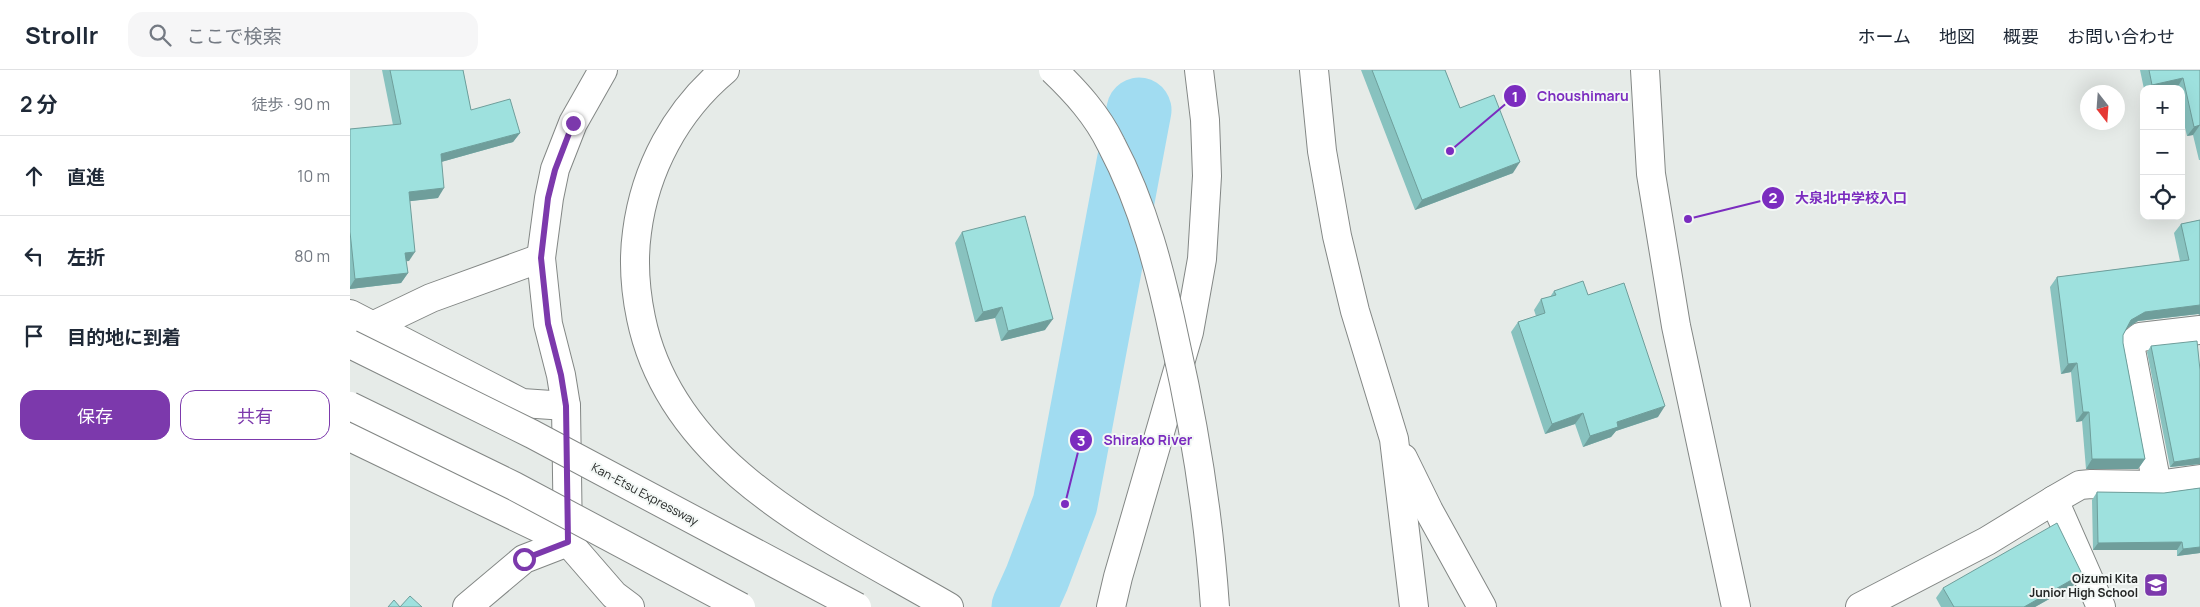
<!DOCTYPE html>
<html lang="ja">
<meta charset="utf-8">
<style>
body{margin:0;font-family:Manrope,"Noto Sans JP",sans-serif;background:#f6f6f7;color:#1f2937}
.controls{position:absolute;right:15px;top:15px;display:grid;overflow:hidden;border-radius:10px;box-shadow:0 5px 20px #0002}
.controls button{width:45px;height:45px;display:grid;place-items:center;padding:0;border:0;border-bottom:1px solid #e0e1e3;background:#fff;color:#1f2937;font:25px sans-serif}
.compass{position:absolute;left:1730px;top:15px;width:45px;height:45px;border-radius:50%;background:#fff;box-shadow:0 5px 20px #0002;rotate:163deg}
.stop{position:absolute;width:15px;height:15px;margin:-11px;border:4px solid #7c39ac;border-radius:50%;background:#fff}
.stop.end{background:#7c39ac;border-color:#fff;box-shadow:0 1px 5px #0008}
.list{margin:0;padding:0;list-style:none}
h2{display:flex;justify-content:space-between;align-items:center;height:65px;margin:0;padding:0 20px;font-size:21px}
h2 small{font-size:16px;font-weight:400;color:#747a83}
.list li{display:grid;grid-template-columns:32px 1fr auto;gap:15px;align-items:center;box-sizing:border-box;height:80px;padding:0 20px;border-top:1px solid #e0e1e3}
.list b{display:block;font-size:19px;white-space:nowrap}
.list em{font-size:16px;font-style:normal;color:#747a83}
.actions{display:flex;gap:10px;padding:15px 20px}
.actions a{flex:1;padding:11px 0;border:1px solid #7c39ac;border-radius:15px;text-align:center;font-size:18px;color:#7c39ac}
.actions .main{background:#7c39ac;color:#fff}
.icon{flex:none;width:28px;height:28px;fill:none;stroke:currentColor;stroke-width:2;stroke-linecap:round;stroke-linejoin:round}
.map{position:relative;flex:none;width:1850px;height:537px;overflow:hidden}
header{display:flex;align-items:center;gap:30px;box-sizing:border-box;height:70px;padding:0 25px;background:#fff;border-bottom:1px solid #e0e1e3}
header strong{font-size:24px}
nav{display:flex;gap:28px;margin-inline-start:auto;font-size:18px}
.search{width:350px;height:45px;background:#f6f6f7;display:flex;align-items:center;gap:12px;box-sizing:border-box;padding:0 18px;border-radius:15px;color:#747a83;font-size:19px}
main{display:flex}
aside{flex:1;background:#fff}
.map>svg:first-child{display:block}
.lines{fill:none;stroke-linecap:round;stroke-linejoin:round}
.river{stroke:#a1dcf1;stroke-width:65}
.minor-casing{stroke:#838785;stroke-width:30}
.highway-casing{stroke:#838785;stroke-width:30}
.minor{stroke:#fff;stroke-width:28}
.highway{stroke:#fff;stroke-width:28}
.highway-bridge-casing{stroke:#838785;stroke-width:30;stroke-linecap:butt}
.highway-bridge{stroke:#fff;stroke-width:28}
.wall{fill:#88c2bf}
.shaded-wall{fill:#6f9e9b}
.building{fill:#9ee1de;stroke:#6f9e9b}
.route{stroke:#7c39ac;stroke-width:6}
.labels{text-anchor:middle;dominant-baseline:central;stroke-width:4;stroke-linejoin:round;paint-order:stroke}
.street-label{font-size:12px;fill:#242625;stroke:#f3f8f6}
.poi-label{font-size:12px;font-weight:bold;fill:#242625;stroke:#f3f8f6;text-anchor:end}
.leader{fill:none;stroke:#7b2cbf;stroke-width:2}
.callout-dot{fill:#7b2cbf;stroke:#f3f8f6;stroke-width:2}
.mark-label{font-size:15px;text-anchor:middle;font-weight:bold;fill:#fff}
.callout-label{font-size:14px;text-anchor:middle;font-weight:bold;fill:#7b2cbf;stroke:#f3f8f6;stroke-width:4;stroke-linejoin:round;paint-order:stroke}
</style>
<header>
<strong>Strollr</strong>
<div class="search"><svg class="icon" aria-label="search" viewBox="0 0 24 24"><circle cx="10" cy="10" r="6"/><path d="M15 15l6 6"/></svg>ここで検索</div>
<nav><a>ホーム</a><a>地図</a><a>概要</a><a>お問い合わせ</a></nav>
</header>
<main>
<aside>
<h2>2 分<small>徒歩 · 90 m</small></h2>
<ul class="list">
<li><svg class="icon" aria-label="ahead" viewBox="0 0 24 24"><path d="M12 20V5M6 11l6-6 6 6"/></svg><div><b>直進</b></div><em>10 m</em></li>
<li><svg class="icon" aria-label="left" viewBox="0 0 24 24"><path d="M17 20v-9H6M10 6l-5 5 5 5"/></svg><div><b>左折</b></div><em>80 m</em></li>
<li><svg class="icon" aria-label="arrive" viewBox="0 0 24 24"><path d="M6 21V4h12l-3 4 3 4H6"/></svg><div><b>目的地に到着</b></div></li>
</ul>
<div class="actions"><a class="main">保存</a><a>共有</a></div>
</aside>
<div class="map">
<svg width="1850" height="537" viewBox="0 0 1850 537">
<rect width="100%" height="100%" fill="#e6ebe8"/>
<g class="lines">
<path class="river" d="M 674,537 L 687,508 L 715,434 L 789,40"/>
<defs>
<g id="minor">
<path d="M 253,0 L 223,53 L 205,99 L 199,128 L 191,188 L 198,254 L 211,305 L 216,336 L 218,472 L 264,525 L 280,537"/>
<path d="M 1295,0 L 1301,104 L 1326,256 L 1386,537"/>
<path d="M 0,244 L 172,333 L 216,336"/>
<path d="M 12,261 L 81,228 L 191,188"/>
<path d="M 0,367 L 218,472"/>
<path d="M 1807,415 L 1781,280 L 1784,272 L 1790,267 L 1850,260"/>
<path d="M 1704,430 L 1730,415 L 1741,414 L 1807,415 L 1850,409"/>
<path d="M 117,537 L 174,489 L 218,472"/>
<path d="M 1510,537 L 1637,471 L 1704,430 L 1751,537"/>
</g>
<g id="highway">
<path d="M 375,0 C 326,41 295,99 287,162 C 283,191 285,219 291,248 C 322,399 479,467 599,537"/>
<path d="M 964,0 L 972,81 L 987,166 L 1005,241 L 1044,369 L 1064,537"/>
<path d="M 1053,388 L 1079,441 L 1132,537"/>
<path d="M 761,537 L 768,507 L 839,262 L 852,189 L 857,106 L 855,50 L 849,0"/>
</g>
</defs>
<use href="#minor" class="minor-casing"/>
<use href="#highway" class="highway-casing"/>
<use href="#minor" class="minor"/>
<use href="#highway" class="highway"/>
<defs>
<g id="highway-bridge">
<path d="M 703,0 C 726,22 747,45 761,74 C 794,136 811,204 825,271 C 845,359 859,448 865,537"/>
<path d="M 0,274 L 182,364 L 507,537"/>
<path d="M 0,336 L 164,416 L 391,537"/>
</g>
</defs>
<use href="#highway-bridge" class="highway-bridge-casing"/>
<use href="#highway-bridge" class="highway-bridge"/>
</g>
<g class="wall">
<path d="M 32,0 L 113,0 L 121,40 L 170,63 L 163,72 L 91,92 L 88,128 L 60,131 L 59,191 L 56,191 L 58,203 L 51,213 L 0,219 L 0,59 L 43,55 Z"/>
<path d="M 1011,0 L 1095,0 L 1110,38 L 1163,103 L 1065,140 Z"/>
<path d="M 1790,0 L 1850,0 L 1850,90 L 1849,90 L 1843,65 L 1837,66 L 1831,41 L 1831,19 L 1794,19 Z"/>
<path d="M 1850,150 L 1848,244 L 1788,251 L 1777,258 L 1773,265 L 1773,273 L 1795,389 L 1788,399 L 1736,399 L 1732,351 L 1726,352 L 1721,302 L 1711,304 L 1700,217 L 1707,207 L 1830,191 L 1824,163 L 1831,154 Z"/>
<path d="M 612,162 L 695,260 L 651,271 L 645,248 L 625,252 L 605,173 Z"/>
<path d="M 1204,221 L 1238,225 L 1308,347 L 1266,361 L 1261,367 L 1233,377 L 1225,354 L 1195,364 L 1161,262 L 1168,252 L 1186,246 L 1184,240 L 1191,229 L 1200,227 Z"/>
<path d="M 1801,276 L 1850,300 L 1850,394 L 1820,397 L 1797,282 Z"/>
<path d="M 1850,418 L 1850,483 L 1827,486 L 1827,480 L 1743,480 L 1742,430 L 1747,422 L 1814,423 Z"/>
<path d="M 1732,504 L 1724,515 L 1685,537 L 1591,537 L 1586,528 L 1593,518 Z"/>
</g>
<g class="shaded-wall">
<path d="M 1833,8 L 1827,18 L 1799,19 L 1802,15 Z"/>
<path d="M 1850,55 L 1843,65 L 1837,66 L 1844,57 Z"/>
<path d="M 170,63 L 163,72 L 84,94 L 91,84 Z"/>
<path d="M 1170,92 L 1163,103 L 1065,140 L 1072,130 Z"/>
<path d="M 94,118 L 88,128 L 53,132 L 59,122 Z"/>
<path d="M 65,182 L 59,191 L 48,192 L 55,183 Z"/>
<path d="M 58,203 L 51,213 L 0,219 L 0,217 L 5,209 Z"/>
<path d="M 1850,235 L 1850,245 L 1848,244 L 1788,251 L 1774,260 L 1781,250 L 1795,242 Z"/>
<path d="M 652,237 L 645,248 L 625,252 L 633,242 Z"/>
<path d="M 703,249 L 695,260 L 651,271 L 658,261 Z"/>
<path d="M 1727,293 L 1721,302 L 1711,304 L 1718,294 Z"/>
<path d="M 1315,336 L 1308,347 L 1266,361 L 1261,367 L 1233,377 L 1240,366 L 1267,352 Z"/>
<path d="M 1733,342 L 1739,342 L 1732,351 L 1726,352 Z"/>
<path d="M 1233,343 L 1225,354 L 1195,364 L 1202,354 Z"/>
<path d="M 1850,388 L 1850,394 L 1820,397 L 1824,392 Z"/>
<path d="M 1742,389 L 1795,389 L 1788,399 L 1736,399 Z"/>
<path d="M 1832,472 L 1827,480 L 1743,480 L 1748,473 Z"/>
<path d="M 1850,477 L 1850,483 L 1827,486 L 1833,479 Z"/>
<path d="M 1732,504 L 1724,515 L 1685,537 L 1674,537 Z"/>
</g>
<g class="building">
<path d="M 40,0 L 113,0 L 121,40 L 160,29 L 170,63 L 91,84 L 94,118 L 59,122 L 65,182 L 55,183 L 58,203 L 5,209 L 0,162 L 0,59 L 51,54 Z"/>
<path d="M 1022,0 L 1095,0 L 1110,38 L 1144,25 L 1170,92 L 1072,130 Z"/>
<path d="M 1799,0 L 1850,0 L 1850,55 L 1844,57 L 1833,8 L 1802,15 Z"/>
<path d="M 675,146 L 703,249 L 658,261 L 652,237 L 633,242 L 612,162 Z"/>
<path d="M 1850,150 L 1850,235 L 1795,242 L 1781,250 L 1773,265 L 1773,273 L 1795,389 L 1742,389 L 1739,342 L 1733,342 L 1727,293 L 1718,294 L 1707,207 L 1839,190 L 1831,154 Z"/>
<path d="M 1233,211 L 1238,225 L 1274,213 L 1315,336 L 1267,352 L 1268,357 L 1240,366 L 1233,343 L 1202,354 L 1168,252 L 1195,243 L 1191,229 L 1206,225 L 1204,221 Z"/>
<path d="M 1847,271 L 1850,300 L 1850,388 L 1824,392 L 1801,276 Z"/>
<path d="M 1850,418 L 1850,477 L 1833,479 L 1832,472 L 1748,473 L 1747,422 L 1814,423 Z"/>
<path d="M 1707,453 L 1732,504 L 1674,537 L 1604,537 L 1593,518 Z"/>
<path d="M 60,526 L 72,537 L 38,537 L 44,530 L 50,537 Z"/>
</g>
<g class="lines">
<path class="route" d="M 174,489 L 218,472 L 216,336 L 211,305 L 198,254 L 191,188 L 198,128 L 205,100 L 223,53"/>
</g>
<defs>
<symbol id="school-square" viewBox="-11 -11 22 22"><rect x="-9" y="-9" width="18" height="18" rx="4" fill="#7c39ac" stroke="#f3f8f6"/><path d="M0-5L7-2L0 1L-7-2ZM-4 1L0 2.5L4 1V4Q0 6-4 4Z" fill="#fff"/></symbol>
</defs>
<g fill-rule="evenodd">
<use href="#school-square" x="1792" y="501" width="28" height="28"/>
</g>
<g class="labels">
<g class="street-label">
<text transform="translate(295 424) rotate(28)">Kan-Etsu Expressway</text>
</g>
<g class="poi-label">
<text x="1788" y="508">Oizumi Kita<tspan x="1788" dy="14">Junior High School</tspan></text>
</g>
</g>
<path class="leader" d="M1100 81L1165 26M1338 149L1423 128M715 434L731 370"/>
<g class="callout-dot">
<circle cx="1100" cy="81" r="5"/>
<circle cx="1338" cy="149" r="5"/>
<circle cx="715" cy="434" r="5"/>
<circle cx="1165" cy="26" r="12"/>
<circle cx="1423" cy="128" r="12"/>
<circle cx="731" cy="370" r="12"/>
</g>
<g class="mark-label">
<text x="1165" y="32">1</text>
<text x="1423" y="133">2</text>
<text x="731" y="376">3</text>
</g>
<g class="callout-label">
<text x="1233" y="31">Choushimaru</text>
<text x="1501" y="133">大泉北中学校入口</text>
<text x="798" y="375">Shirako River</text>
</g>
</svg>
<div class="controls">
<button>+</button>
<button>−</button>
<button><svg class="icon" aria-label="locate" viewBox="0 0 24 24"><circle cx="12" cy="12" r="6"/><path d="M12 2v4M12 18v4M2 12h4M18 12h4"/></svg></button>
</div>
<svg class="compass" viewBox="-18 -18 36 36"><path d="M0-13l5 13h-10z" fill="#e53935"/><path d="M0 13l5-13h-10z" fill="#747a83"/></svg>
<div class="stop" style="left:174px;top:489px"></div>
<div class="stop end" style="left:223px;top:53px"></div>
</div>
</main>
